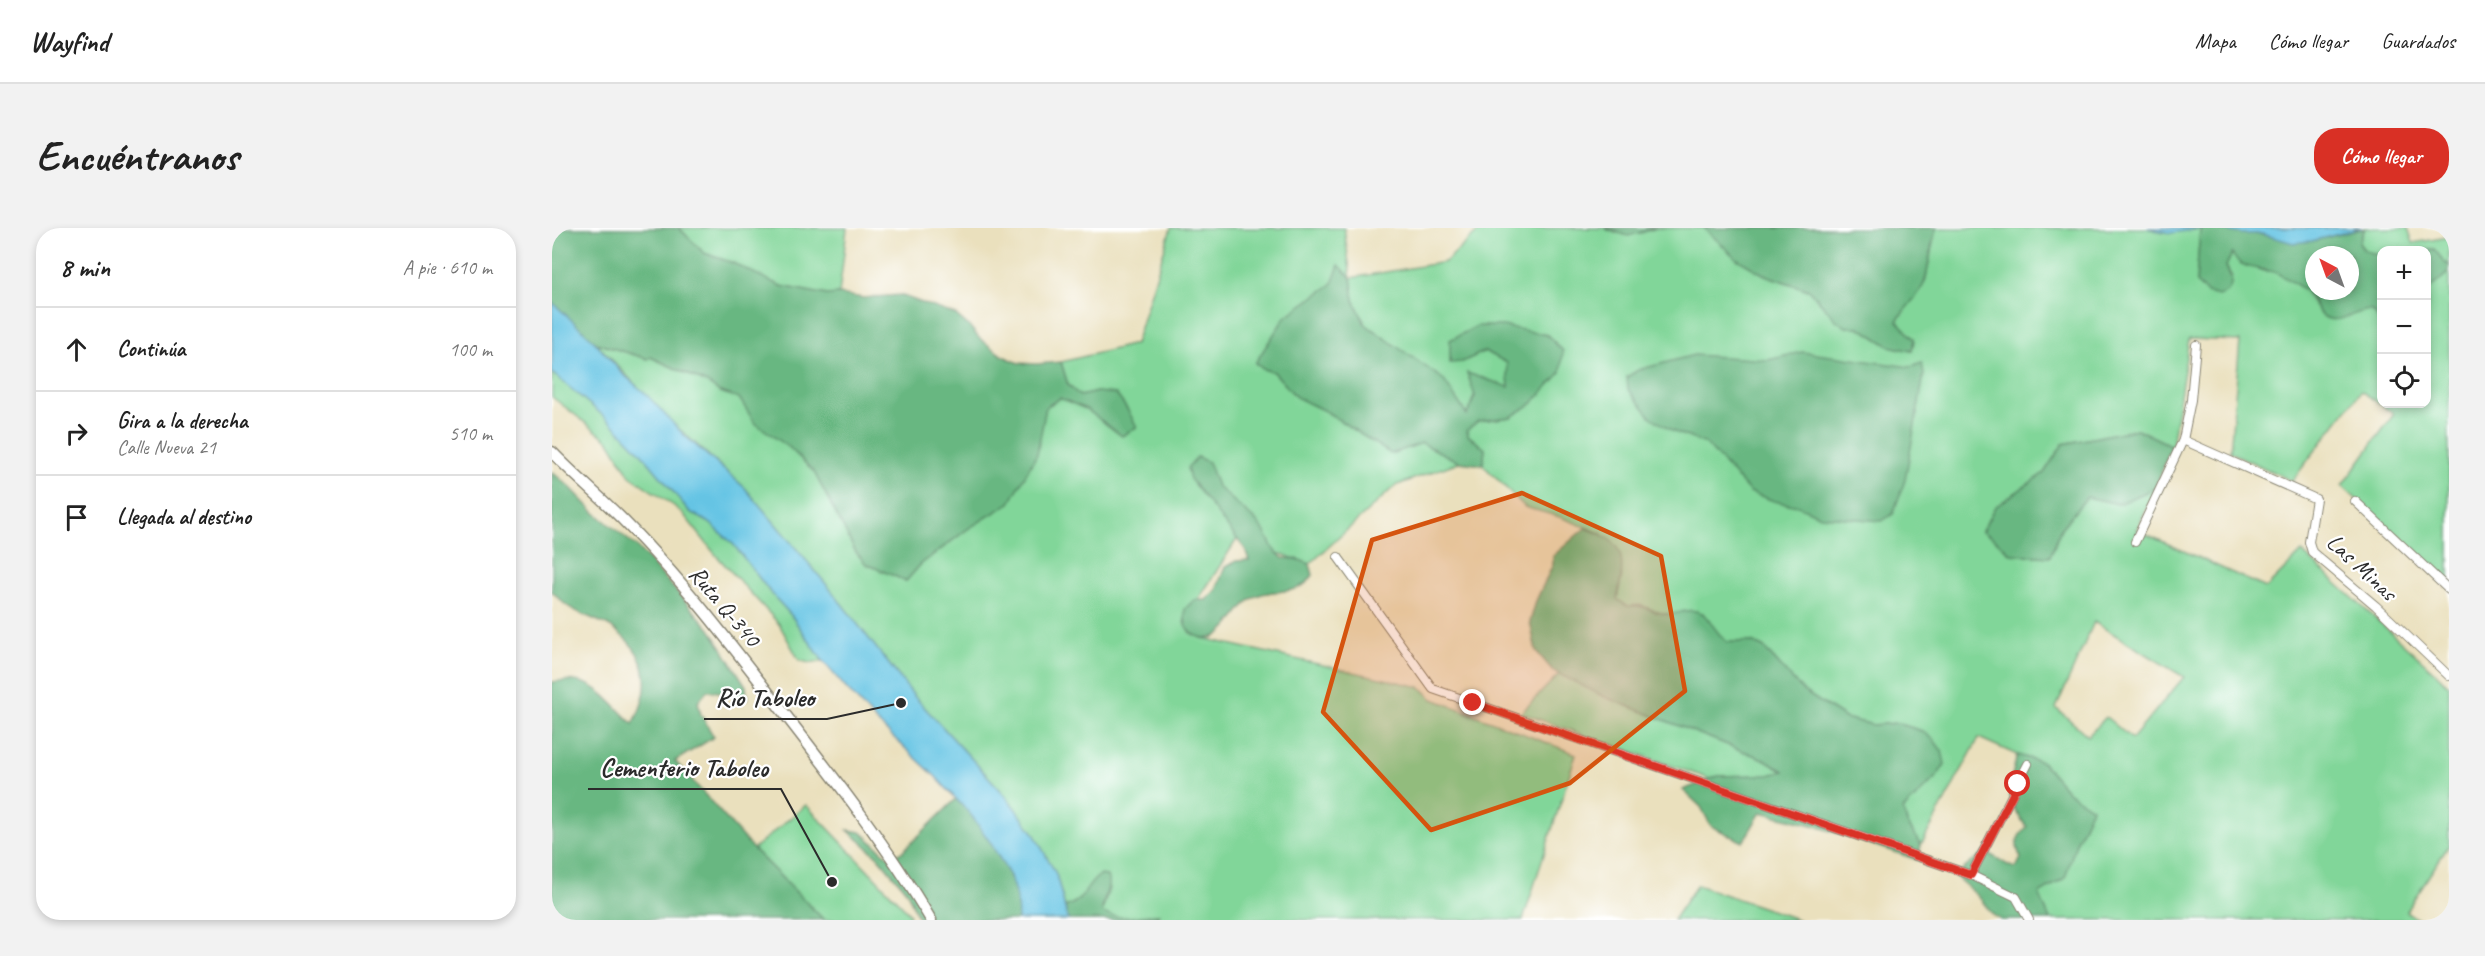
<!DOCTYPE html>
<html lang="es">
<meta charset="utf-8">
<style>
body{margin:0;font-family:Caveat,sans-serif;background:#f2f2f2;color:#222}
.controls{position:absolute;right:18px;top:18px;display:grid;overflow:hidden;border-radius:12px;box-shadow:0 3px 9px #0003}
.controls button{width:54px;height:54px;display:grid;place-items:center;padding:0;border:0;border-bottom:2px solid #e0e0e0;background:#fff;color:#222;font:30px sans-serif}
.compass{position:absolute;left:1753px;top:18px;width:54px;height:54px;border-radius:50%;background:#fff;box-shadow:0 3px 9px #0003;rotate:319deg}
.stop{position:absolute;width:18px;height:18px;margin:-14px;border:4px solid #d93025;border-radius:50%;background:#fff}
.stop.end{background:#d93025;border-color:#fff;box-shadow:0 2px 6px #0008}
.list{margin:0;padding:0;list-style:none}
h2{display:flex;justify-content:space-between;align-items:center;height:78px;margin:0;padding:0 24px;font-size:26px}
h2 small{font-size:20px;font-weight:400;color:#767676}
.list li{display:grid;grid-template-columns:39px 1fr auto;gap:18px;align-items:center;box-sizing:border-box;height:84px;padding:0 24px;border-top:2px solid #e0e0e0}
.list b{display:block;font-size:22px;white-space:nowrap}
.list p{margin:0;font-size:20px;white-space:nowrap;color:#767676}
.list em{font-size:20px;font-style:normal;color:#767676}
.icon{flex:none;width:33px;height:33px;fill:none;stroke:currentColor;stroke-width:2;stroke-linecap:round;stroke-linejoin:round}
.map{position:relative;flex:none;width:1897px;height:692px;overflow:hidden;border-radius:24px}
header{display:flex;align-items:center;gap:36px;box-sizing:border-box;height:84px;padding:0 30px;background:#fff;border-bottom:2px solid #e0e0e0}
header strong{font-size:28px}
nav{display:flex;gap:33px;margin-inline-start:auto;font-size:21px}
.intro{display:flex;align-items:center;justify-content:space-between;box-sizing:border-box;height:144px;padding:0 36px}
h1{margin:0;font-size:42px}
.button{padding:15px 27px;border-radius:24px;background:#d93025;color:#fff;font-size:21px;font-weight:700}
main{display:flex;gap:36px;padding:0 36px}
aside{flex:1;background:#fff;border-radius:24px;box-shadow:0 3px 9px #0003}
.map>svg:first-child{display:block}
.green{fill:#81d699;stroke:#568062;stroke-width:1.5;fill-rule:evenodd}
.forest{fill:#68b781;stroke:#4a7156;stroke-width:1.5;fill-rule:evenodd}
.water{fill:#65c4e4;stroke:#487888;stroke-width:1.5}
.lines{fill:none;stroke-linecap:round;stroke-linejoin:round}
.minor-casing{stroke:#8a8674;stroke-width:10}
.tertiary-casing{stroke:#8a8674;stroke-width:13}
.minor{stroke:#fff;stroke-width:8}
.tertiary{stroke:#fff;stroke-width:10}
.route{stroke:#d93025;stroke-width:8}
.marked{fill:#d5540f;fill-opacity:0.2;stroke:#d5540f;stroke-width:4.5;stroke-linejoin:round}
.labels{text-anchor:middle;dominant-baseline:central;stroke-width:4.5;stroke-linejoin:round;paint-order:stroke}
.street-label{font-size:24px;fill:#2b2b2b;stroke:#fff}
.leader{fill:none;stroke:#2b2b2b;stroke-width:2}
.callout-dot{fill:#2b2b2b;stroke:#fff;stroke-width:2}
.callout-label{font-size:26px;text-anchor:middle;font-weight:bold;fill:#2b2b2b;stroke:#fff;stroke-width:4.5;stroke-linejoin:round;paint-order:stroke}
</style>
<header>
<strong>Wayfind</strong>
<nav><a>Mapa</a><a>Cómo llegar</a><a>Guardados</a></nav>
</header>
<div class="intro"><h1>Encuéntranos</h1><a class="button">Cómo llegar</a></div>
<main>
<aside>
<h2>8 min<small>A pie · 610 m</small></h2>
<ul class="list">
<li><svg class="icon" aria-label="ahead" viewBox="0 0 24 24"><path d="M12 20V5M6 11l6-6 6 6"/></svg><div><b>Continúa</b></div><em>100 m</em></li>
<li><svg class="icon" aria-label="right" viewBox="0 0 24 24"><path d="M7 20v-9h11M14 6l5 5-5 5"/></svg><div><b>Gira a la derecha</b><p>Calle Nueva 21</p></div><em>510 m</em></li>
<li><svg class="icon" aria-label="arrive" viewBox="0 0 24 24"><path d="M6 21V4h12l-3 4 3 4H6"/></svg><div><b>Llegada al destino</b></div></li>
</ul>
</aside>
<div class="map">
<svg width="1897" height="692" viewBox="0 0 1897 692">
<rect width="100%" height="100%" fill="#fff"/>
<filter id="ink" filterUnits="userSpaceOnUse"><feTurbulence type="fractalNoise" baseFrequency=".0167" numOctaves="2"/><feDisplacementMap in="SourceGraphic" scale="12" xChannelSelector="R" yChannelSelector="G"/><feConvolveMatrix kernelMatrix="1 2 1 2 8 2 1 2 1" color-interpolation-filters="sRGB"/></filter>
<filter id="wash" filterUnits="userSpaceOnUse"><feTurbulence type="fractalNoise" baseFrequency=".008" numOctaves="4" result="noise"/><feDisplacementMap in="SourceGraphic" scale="24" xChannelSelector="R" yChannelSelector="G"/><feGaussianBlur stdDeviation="1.35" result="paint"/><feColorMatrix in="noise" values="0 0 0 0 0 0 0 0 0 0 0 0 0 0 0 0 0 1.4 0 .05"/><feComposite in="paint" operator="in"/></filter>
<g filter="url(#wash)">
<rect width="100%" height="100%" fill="#eae0bd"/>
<g class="green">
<path d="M 127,0 L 295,0 L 287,66 L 275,67 L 229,58 L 212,51 L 181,35 L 152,25 Z"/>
<path d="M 619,0 L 792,0 L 799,50 L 893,34 L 930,0 L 1052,0 L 1063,5 L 1089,5 L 1104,0 L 1152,0 L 1185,31 L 1213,47 L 1257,62 L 1294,99 L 1307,99 L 1337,118 L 1360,123 L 1362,111 L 1345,93 L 1373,54 L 1384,0 L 1594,0 L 1611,4 L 1648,1 L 1644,55 L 1655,65 L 1680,49 L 1674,38 L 1680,26 L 1688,35 L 1712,43 L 1722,43 L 1752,61 L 1762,77 L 1776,90 L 1783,91 L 1812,82 L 1818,82 L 1823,85 L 1829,98 L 1830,176 L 1874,176 L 1875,63 L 1897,44 L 1897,356 L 1790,258 L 1842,186 L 1809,163 L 1740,253 L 1678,224 L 1688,113 L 1637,111 L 1620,218 L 1585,201 L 1511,216 L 1492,245 L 1443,279 L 1430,303 L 1443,311 L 1459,326 L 1498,329 L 1509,300 L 1535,269 L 1567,276 L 1603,260 L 1585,302 L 1714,360 L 1750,324 L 1897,457 L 1897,617 L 1854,683 L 1867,692 L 1498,692 L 1487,666 L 1524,615 L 1540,580 L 1516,564 L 1490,534 L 1465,527 L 1427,510 L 1369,617 L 1355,595 L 1351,582 L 1386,547 L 1370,503 L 1345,495 L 1321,497 L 1293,490 L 1251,463 L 1211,419 L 1199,414 L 1175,414 L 1165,406 L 1151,385 L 1112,386 L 1088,377 L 1075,378 L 1065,371 L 1070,347 L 1049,305 L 1008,289 L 973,279 L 931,237 L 933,221 L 916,207 L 915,202 L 926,193 L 959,189 L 1009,144 L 1010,122 L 995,107 L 976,103 L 910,134 L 933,123 L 956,135 L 957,160 L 929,149 L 915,187 L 903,171 L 813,96 L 802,72 L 799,50 C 759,64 735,91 710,125 L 711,141 L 722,144 L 744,169 L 775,184 L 839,226 L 870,215 L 907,234 L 843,258 L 758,336 L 685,311 L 632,394 L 638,405 L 650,410 L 868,459 L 881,471 L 1024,526 L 971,692 L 604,692 L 607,686 L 560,691 L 550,684 L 557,660 L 548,648 C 530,660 538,669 513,679 L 504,646 L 481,604 L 452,566 L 362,468 L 274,356 L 193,260 L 116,191 L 44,115 L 96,131 L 98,129 L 155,155 L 168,164 L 187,169 L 204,195 L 238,220 L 262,244 L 304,324 L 314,336 L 354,353 L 369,336 L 391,320 L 417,300 L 458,274 L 485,226 L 493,179 L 508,170 L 534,181 L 570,208 L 545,164 L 528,168 L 516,157 L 509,134 L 583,116 ZM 1542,394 L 1632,449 L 1580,511 L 1554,489 L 1536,508 L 1504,480 Z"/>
<path d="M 1813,0 L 1856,0 L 1861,15 L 1897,9 L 1897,37 L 1893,35 L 1882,21 L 1830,22 L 1829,26 L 1814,24 L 1807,15 Z"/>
<path d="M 0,145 L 59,194 L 89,225 L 138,284 L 158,295 L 182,317 L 218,364 L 239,387 L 271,433 L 257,435 L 247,432 L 227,396 L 163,326 L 132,287 L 122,278 L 78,248 L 57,213 L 0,169 Z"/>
<path d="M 1007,446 L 1053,469 L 1214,532 L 1233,544 L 1217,547 L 1166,548 L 1158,551 L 969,485 Z"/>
<path d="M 254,577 L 358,686 L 355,692 L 272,692 L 201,621 Z"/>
<path d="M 1145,657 L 1236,688 L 1247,692 L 1121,692 Z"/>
</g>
<g class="forest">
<path d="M 0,0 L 127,0 L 152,25 L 181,35 L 229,58 L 275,67 L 287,66 L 311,70 L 348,67 L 404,87 L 418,99 L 427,110 L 451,128 L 467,135 L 484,136 L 509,134 L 516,157 L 528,168 L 545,164 L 564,166 L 575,181 L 585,199 L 570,208 L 534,181 L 508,170 L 494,179 L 485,226 L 458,275 L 417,300 L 369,336 L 354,353 L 314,336 L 304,324 L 262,244 L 238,220 L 203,195 L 187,170 L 168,164 L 155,155 L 99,129 L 96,131 L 44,115 L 0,74 Z"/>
<path d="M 1052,0 L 1104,0 L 1076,8 Z"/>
<path d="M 1152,0 L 1384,0 C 1378,17 1378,36 1373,53 C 1368,69 1353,78 1345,93 L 1362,111 L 1360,123 L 1337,118 L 1307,99 L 1294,99 L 1284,92 L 1257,62 L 1213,47 L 1185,31 Z"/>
<path d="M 1658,0 L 1760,13 L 1813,0 L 1807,15 C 1812,25 1819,25 1829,26 L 1829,98 L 1823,85 L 1818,82 C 1805,83 1790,94 1777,91 C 1764,87 1764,75 1757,66 C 1750,58 1739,54 1730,48 C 1715,37 1691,46 1680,26 L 1674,38 C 1679,50 1685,62 1667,68 L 1655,65 L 1644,55 L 1648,1 ZM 1762,27 L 1798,27 L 1798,63 L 1762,63 Z"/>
<path d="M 1882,21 L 1893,35 L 1897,37 L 1897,44 L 1875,63 L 1874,22 Z"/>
<path d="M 787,37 L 799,50 L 802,72 L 813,96 L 891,151 L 915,187 L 923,168 L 915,145 L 957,159 L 955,135 L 933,123 L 910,134 L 898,135 L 898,112 L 925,98 L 951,98 L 995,107 L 1011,123 L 1009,144 L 981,175 L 959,189 L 926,193 L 915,202 L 916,207 L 933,221 L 931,237 L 907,234 L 870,215 L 839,226 L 775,184 L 744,169 L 722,144 L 711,141 L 703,135 L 733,89 L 780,56 Z"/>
<path d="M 1250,124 L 1358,139 L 1370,135 L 1372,147 L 1353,252 L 1341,286 L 1330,293 L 1269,288 L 1246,278 L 1222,273 L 1198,264 L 1154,216 L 1120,203 L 1099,189 L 1076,161 L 1075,149 L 1086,142 L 1142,127 L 1216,132 Z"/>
<path d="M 1585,201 L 1620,218 L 1603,260 L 1567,276 L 1535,269 L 1509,300 L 1498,329 L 1459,326 L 1443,311 L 1430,304 L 1443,279 L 1492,245 L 1511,216 Z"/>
<path d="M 645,229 L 656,234 L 665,258 L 703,292 L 711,301 L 722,322 L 731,330 L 745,331 L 758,336 L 761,347 C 746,369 728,360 707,367 C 685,373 674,421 645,408 C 633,403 632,394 633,381 L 642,372 L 654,372 L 664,362 L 673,339 L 684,333 L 697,332 L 693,321 L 638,251 L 635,240 Z"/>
<path d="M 0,244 L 18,259 L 42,284 L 85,319 L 158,401 L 194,458 L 195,471 C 181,469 170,462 155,463 L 146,474 L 149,487 L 162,509 L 123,533 L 201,621 L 272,692 L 0,692 L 0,454 C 42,446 53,470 81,496 C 101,460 98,428 63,402 C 48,391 27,388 13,376 C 8,372 4,367 0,363 Z"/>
<path d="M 1033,300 C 1076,314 1073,332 1065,371 L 1075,378 C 1096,376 1096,384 1112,386 C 1125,388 1137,378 1150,385 C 1156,389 1166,407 1175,414 L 1199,414 L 1211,419 L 1251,463 L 1293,490 L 1321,497 L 1345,495 L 1370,503 L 1382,512 L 1390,523 L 1393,536 L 1386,547 L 1351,582 L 1355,595 L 1369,617 L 1366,632 L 1261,597 L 1209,584 L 1191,614 L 1159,598 L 1149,579 L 1131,562 L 1166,548 L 1217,547 L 1232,543 L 1214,532 L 1053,469 L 1001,443 L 984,423 L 978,394 L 984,373 L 1001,336 L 1001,328 Z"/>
<path d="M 1465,527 L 1490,534 L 1516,564 L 1540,580 L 1524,615 L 1513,650 L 1487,666 L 1498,692 L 1449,692 L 1442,688 L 1426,668 L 1403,648 L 1431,625 C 1447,627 1450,637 1464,640 L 1469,630 C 1462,616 1464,609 1475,599 C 1451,570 1457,562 1465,527 Z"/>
<path d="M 404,571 C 434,598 468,651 466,692 L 367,692 L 355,664 L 326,629 L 296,602 L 309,604 L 338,630 L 350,624 Z"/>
<path d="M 548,647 L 555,648 C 560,660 550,671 550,684 C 562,692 589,689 605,686 L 604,692 L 516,692 L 513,679 C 538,669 530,660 548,647 Z"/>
</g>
<g class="water">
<path d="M 1594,0 L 1654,0 L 1619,5 Z"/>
<path d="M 1658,0 L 1810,0 L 1760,13 L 1741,15 L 1710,6 L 1690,6 Z"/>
<path d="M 0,74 L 39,110 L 71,146 L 94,166 L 133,208 L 193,260 L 274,356 L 362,468 L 452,566 L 481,604 L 504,646 L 516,692 L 466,692 L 465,672 L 458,648 L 438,614 L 419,587 L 383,548 L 323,492 L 292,458 L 271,433 L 239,387 L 218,364 L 182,317 L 158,295 L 138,284 L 89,225 L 59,194 L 0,145 Z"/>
</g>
</g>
<g filter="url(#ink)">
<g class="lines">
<defs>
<g id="minor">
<path d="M 1631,212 L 1764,271 L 1757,314 L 1760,324 L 1824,378 L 1897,448"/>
<path d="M 1803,273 L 1897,362"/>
<path d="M 1583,314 L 1631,212 L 1639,172 L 1644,117"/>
<path d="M 786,329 L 881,461 L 1419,647 L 1464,669 L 1477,692"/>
<path d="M 1419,647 L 1476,536"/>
</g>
<path id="tertiary" d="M 0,224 C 24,249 51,271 75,296 C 132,354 182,420 232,485 C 284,552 336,619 379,692"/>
</defs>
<use href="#minor" class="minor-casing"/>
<use href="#tertiary" class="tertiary-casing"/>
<use href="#minor" class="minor"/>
<use href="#tertiary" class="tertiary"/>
</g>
</g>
<g class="lines" filter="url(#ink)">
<path class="route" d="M 921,475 L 1419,647 L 1466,556"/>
</g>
<path class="marked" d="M 970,265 L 1109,328 L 1133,463 L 1018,555 L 879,602 L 771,484 L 820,312 Z"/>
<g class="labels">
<g class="street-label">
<text transform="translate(1810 339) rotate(43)">Las Minas</text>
<text transform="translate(173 378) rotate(50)">Ruta Q-340</text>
</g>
</g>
<path class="leader" d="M349 475L275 491H152M280 654L229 561H36"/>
<g class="callout-dot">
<circle cx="349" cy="475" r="6"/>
<circle cx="280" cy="654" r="6"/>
</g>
<g class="callout-label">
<text x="213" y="478">Río Taboleo</text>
<text x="132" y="548">Cementerio Taboleo</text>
</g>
</svg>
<div class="controls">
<button>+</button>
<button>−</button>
<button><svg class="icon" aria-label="locate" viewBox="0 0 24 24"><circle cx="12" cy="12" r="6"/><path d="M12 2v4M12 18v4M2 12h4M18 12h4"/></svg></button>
</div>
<svg class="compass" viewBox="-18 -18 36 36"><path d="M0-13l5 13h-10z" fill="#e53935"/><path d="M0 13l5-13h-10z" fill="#767676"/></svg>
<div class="stop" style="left:1466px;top:556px"></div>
<div class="stop end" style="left:921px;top:475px"></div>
</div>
</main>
